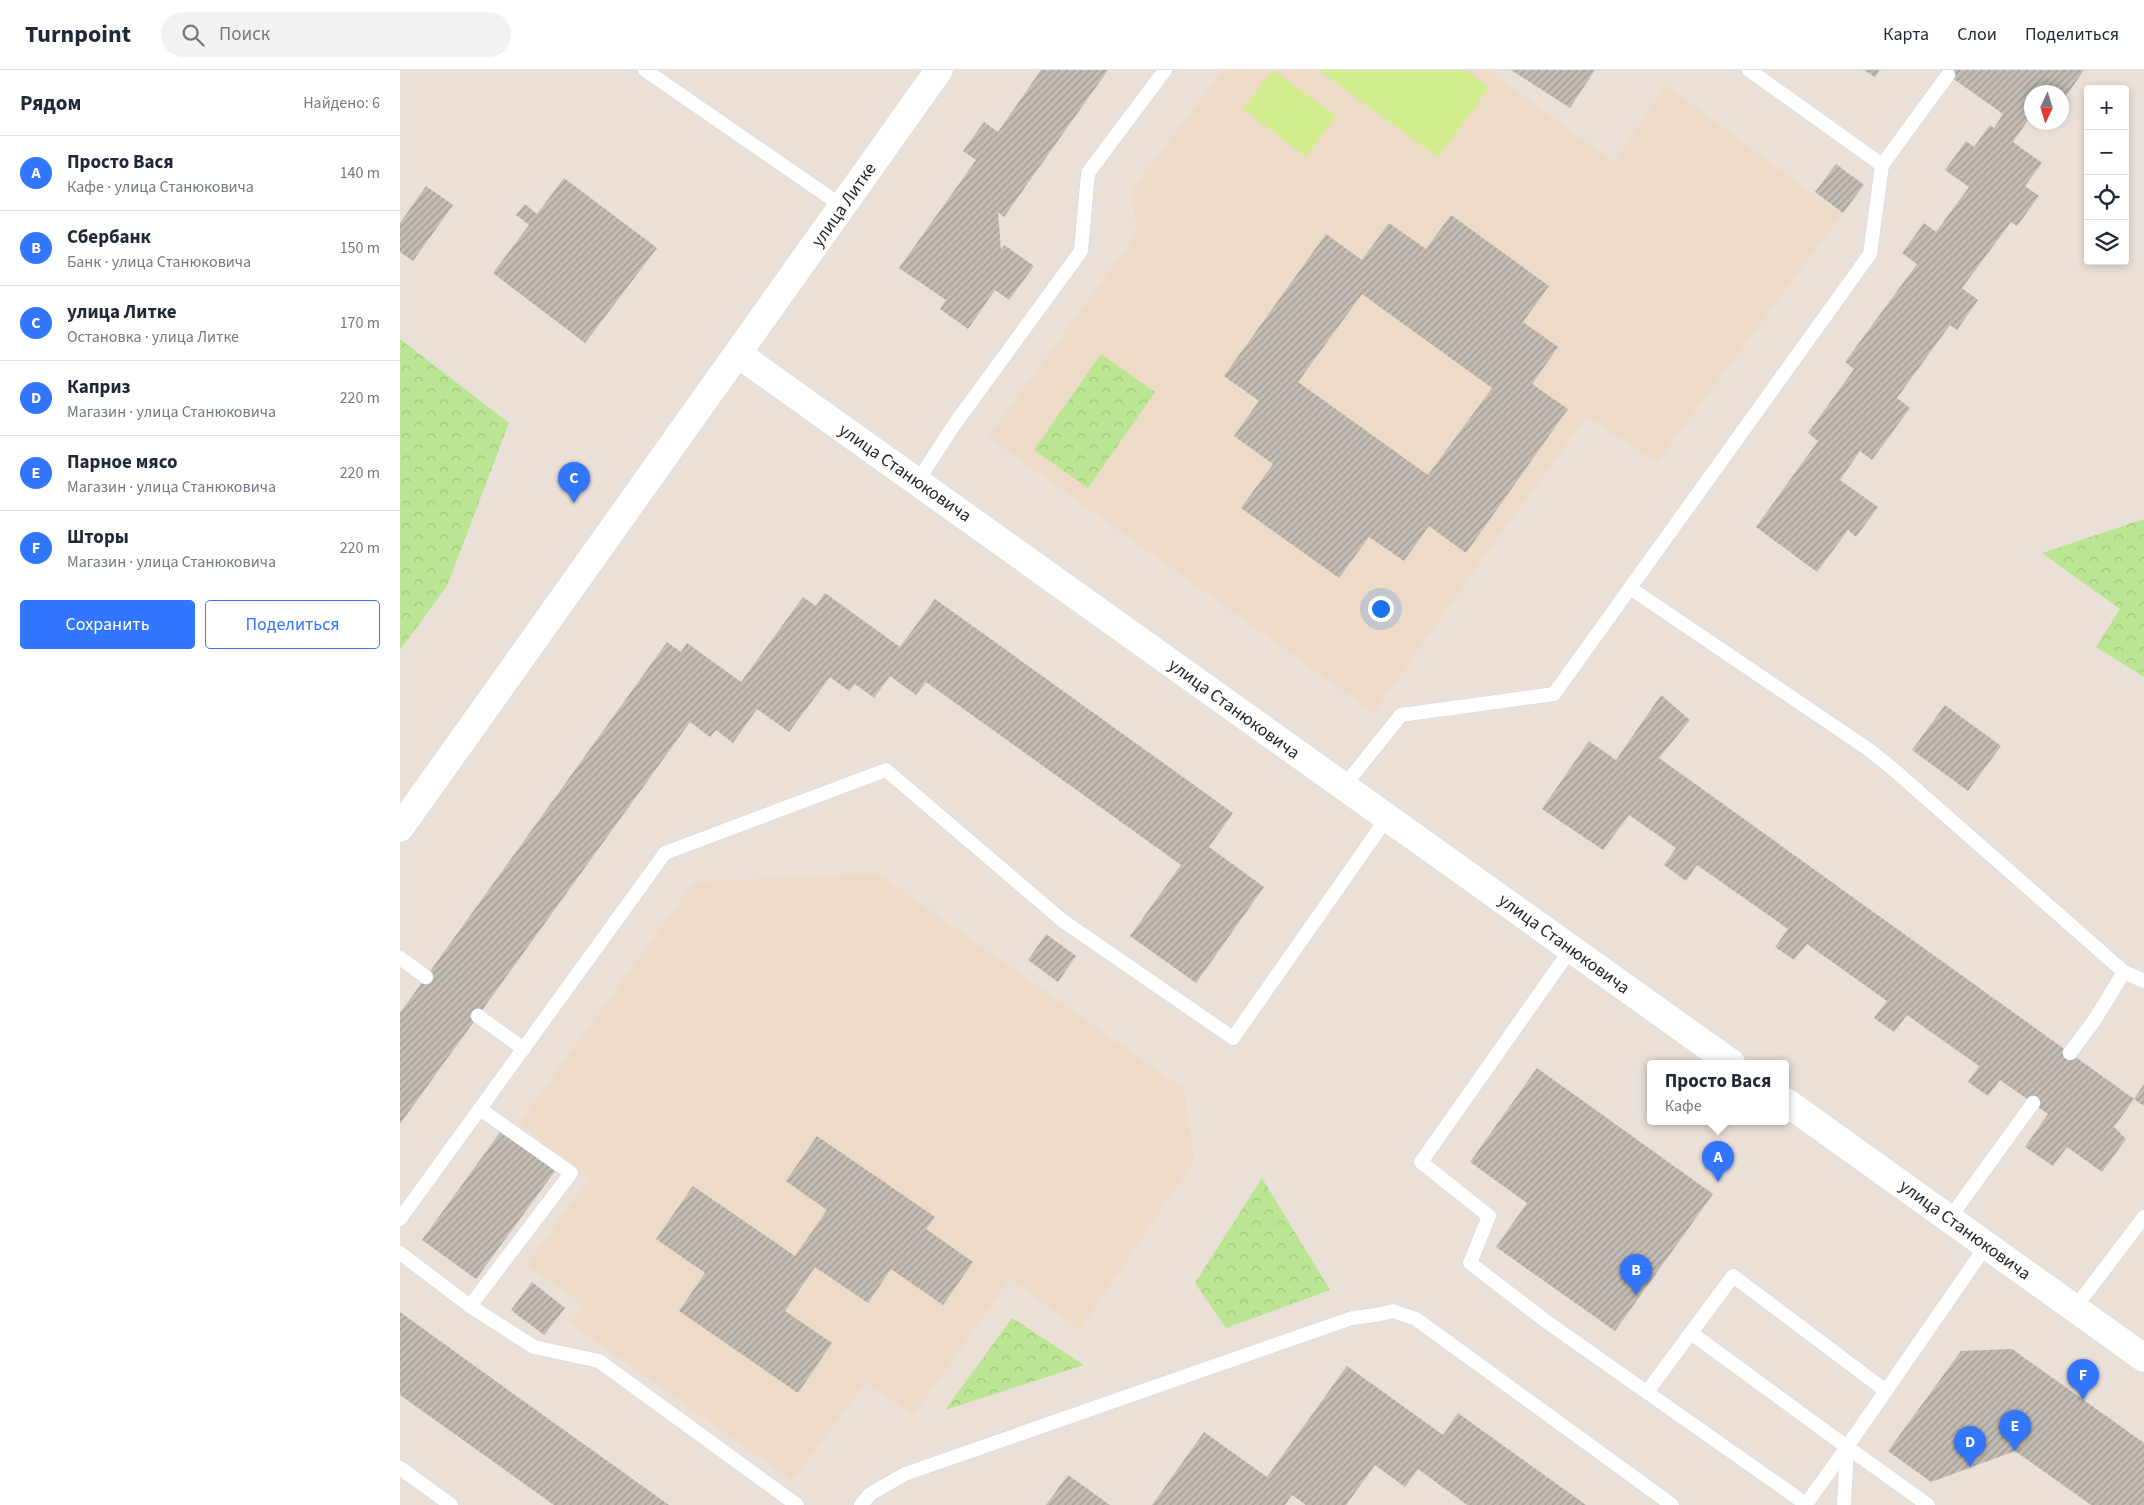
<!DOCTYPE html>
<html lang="ru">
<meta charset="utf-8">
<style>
body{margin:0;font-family:"Source Sans 3",sans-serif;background:#f2f2f3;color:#1f2937}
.controls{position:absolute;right:15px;top:15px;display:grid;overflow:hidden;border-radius:5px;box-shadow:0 2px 8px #0003}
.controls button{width:45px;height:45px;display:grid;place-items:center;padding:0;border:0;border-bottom:1px solid #e0e1e3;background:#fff;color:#1f2937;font:25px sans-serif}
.compass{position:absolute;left:1624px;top:15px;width:45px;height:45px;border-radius:50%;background:#fff;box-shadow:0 2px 8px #0003;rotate:184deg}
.you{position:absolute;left:980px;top:538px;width:18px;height:18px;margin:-12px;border:4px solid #fff;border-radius:50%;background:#1a73e8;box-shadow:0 0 0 8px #1a73e833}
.badge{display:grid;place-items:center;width:32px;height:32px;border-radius:50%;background:#3276ff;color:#fff;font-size:16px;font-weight:700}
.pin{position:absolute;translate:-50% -41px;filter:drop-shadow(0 1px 2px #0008)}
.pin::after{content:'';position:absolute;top:26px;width:18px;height:15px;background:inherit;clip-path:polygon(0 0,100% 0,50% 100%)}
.popup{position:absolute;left:1247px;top:990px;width:142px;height:65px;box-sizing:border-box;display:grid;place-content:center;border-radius:5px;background:#fff;filter:drop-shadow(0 1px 4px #0005);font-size:16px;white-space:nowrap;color:#747a83}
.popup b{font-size:19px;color:#1f2937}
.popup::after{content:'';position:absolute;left:50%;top:100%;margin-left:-10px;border:10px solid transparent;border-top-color:#fff}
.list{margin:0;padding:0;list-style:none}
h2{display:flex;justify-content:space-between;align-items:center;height:65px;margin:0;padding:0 20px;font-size:21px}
h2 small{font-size:16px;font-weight:400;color:#747a83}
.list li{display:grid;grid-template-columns:32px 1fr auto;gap:15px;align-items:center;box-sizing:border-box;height:75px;padding:0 20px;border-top:1px solid #e0e1e3}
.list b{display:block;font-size:19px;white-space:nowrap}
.list p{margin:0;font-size:16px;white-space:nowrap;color:#747a83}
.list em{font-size:16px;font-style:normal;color:#747a83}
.actions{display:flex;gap:10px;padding:15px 20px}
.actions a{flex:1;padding:11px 0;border:1px solid #3276ff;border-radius:5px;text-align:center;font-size:18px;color:#3276ff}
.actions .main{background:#3276ff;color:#fff}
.icon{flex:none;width:28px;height:28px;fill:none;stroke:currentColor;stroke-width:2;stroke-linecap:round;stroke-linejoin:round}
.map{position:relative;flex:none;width:1744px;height:1435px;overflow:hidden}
header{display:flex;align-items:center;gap:30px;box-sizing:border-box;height:70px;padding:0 25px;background:#fff;border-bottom:1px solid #e0e1e3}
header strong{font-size:24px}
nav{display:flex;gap:28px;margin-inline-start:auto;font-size:18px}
.search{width:350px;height:45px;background:#f2f2f3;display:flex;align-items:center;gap:12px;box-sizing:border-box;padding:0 18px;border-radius:28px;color:#747a83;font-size:19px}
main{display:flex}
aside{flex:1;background:#fff}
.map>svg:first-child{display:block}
.education{fill:#eedbc7}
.forest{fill:url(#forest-crowns)}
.pitch{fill:#d2ed8d}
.building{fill:url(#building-hatch);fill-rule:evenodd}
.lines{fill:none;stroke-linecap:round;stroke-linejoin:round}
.service-casing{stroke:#ced5e2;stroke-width:15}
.minor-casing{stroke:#ced5e2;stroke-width:29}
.service{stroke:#fff;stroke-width:14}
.minor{stroke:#fff;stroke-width:28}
.labels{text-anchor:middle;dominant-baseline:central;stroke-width:5;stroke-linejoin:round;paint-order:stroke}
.street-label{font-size:18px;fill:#282828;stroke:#fff}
</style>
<header>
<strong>Turnpoint</strong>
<div class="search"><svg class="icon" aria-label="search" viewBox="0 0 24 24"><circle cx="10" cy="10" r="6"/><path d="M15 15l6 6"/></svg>Поиск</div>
<nav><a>Карта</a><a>Слои</a><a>Поделиться</a></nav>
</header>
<main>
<aside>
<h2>Рядом<small>Найдено: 6</small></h2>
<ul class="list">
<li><span class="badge">A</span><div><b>Просто Вася</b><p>Кафе · улица Станюковича</p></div><em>140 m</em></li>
<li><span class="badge">B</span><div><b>Сбербанк</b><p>Банк · улица Станюковича</p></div><em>150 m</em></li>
<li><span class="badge">C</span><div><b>улица Литке</b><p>Остановка · улица Литке</p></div><em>170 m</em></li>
<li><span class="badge">D</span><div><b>Каприз</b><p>Магазин · улица Станюковича</p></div><em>220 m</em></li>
<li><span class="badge">E</span><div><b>Парное мясо</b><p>Магазин · улица Станюковича</p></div><em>220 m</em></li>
<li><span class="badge">F</span><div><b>Шторы</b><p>Магазин · улица Станюковича</p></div><em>220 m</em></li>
</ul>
<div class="actions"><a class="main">Сохранить</a><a>Поделиться</a></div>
</aside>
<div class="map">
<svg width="1744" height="1435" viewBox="0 0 1744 1435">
<defs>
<pattern id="forest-crowns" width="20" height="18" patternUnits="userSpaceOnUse" patternTransform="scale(1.25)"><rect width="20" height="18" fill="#bae592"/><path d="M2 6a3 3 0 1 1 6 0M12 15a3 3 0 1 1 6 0" fill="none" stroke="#a0c47e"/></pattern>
<pattern id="building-hatch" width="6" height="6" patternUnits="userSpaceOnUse" patternTransform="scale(1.25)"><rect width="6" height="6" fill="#c2bcb4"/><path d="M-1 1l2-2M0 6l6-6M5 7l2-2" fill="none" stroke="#9e9992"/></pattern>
</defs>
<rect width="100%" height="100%" fill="#ebe0d8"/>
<g class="education">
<path d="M 823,0 L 1088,0 L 1214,92 L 1266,15 L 1441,145 L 1257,393 L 1187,347 L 1088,481 L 974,643 L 588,367 L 737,163 L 731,120 Z"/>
<path d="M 477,803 L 784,1019 L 794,1091 L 680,1260 L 610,1209 L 514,1345 L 465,1313 L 392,1411 L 170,1253 L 183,1235 L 126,1195 L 190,1107 L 119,1053 L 294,812 Z"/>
</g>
<g class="forest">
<path d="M 0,269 L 109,353 L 47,516 L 0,580 Z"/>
<path d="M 701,284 L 755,322 L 688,418 L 634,380 Z"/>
<path d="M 1744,449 L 1744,607 L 1696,577 L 1720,539 L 1642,483 Z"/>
<path d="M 862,1108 L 930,1220 L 826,1258 L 795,1213 Z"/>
<path d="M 612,1248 L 684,1295 L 545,1340 Z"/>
</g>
<g class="pitch">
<path d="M 873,0 L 936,46 L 906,87 L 843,39 Z"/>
<path d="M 918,0 L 1065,0 L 1089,18 L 1038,87 Z"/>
</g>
<g class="building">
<path d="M 641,0 L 708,0 L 604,147 L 598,142 L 601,180 L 604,175 L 634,196 L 609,230 L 595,220 L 568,259 L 540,239 L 546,230 L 499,198 L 576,90 L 563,81 L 584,52 L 598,62 Z"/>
<path d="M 1111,0 L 1195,0 L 1170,38 Z"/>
<path d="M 1464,0 L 1480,0 L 1475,7 Z"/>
<path d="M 1541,0 L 1684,0 L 1662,32 L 1662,22 L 1632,22 L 1632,52 L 1637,52 L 1635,55 L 1628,50 L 1613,72 L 1642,93 L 1625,116 L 1639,126 L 1617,156 L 1611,152 L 1562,218 L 1578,230 L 1557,260 L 1550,255 L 1497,328 L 1510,338 L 1472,390 L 1460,381 L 1440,410 L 1478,437 L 1456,467 L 1448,460 L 1417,502 L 1356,457 L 1418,371 L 1408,363 L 1454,299 L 1445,292 L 1517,194 L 1502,183 L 1524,153 L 1536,162 L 1569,117 L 1545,100 L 1566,71 L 1574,77 L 1590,55 L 1594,58 L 1603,44 Z"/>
<path d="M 1436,94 L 1464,115 L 1443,143 L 1415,122 Z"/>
<path d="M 164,108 L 257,178 L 185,273 L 93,203 L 129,155 L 116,145 L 125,134 L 137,144 Z"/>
<path d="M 26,116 L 53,135 L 13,191 L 0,182 L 0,153 Z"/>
<path d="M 1051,145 L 1149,216 L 1123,252 L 1158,277 L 1132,314 L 1168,339 L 1066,483 L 1029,456 L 1004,491 L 969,467 L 939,508 L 841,438 L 873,394 L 834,366 L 859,331 L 824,306 L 926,164 L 962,190 L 989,153 L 1026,179 ZM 962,224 L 1092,318 L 1028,405 L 898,312 Z"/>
<path d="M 425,523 L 500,577 L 535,529 L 833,743 L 809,777 L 864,817 L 796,913 L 730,866 L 781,795 L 526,612 L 516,625 L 490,606 L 474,628 L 455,614 L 449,621 L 430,607 L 389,662 L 357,639 L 333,673 L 316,660 L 310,667 L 290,652 L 0,1054 L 0,943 L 267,572 L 281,582 L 287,573 L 341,612 L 403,527 L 416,536 Z"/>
<path d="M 1261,625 L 1290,650 L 1259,688 L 1734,1029 L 1714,1057 L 1726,1069 L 1702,1102 L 1667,1077 L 1653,1096 L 1625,1077 L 1648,1044 L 1600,1010 L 1588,1026 L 1568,1012 L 1579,996 L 1507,945 L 1494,962 L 1474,948 L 1487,931 L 1407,874 L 1394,890 L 1375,877 L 1388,859 L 1297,795 L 1286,811 L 1264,795 L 1276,778 L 1229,745 L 1203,780 L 1142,739 L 1189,671 L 1216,690 Z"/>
<path d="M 1545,635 L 1601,676 L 1568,721 L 1512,680 Z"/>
<path d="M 646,864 L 676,886 L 658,912 L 628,890 Z"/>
<path d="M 1137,998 L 1313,1124 L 1215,1261 L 1096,1177 L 1127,1133 L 1070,1092 Z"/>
<path d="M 1744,1014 L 1744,1036 L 1734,1029 Z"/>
<path d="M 101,1061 L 155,1101 L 76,1209 L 22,1170 Z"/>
<path d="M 417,1066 L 535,1147 L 526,1159 L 573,1192 L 543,1235 L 491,1199 L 468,1233 L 415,1197 L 385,1241 L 432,1273 L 398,1323 L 279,1241 L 305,1203 L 256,1169 L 293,1116 L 395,1186 L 427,1140 L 386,1111 Z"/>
<path d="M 132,1212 L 165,1238 L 144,1265 L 111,1240 Z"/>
<path d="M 0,1242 L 108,1320 L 269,1435 L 154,1435 L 0,1325 Z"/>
<path d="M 1612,1279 L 1744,1373 L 1744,1435 L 1691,1435 L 1615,1381 L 1531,1412 L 1488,1381 L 1561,1281 Z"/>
<path d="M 947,1296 L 1043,1365 L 1058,1343 L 1186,1435 L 1067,1435 L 1018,1399 L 1005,1417 L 975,1395 L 946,1435 L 906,1435 L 892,1425 L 885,1435 L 752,1435 L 804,1362 L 867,1407 Z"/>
<path d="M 668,1405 L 710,1435 L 646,1435 Z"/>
</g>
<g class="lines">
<defs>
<g id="service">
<path d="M 245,0 L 442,136"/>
<path d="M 1482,95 L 1548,5"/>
<path d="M 517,412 L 554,355 L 681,181 L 688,103 L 765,0"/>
<path d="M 1230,518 L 1470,184 L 1482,95 L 1349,0"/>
<path d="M 944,716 L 1001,645 L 1154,624 L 1230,518 L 1468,679 L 1493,699 L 1724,902 L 1744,911"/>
<path d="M 1171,879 L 1021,1092 L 1089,1146 L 1070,1193 L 1147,1252 L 1406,1434 L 1447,1377 L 1528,1435"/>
<path d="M 0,888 L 26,907"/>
<path d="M 78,946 L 124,979"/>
<path d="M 1670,983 L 1696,948 L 1724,902"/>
<path d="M 0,1149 L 265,783 L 486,700 L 663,851 L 833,968 L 987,748"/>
<path d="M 1549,1149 L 1633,1033"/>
<path d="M 0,1183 L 70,1236 L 134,1277 L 199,1291 L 397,1435"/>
<path d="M 70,1236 L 171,1103 L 80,1039"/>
<path d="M 1674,1239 L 1744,1147"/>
<path d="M 1291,1263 L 1447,1377"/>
<path d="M 1247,1322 L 1333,1206 L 1486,1321"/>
<path d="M 0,1398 L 51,1435"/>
<path d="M 461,1435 L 470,1424 L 505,1404 L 952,1248 L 976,1245 L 993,1241 L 1016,1249 L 1272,1435"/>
<path d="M 1444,1435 L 1447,1377 L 1586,1176"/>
</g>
<g id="minor">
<path d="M 338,284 L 1331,993"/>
<path d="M 0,758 L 539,0"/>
<path d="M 1386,1032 L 1744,1288"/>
</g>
</defs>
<use href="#service" class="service-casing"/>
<use href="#minor" class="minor-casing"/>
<use href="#service" class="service"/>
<use href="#minor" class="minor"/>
</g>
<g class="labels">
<g class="street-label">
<text transform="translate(444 135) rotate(-55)">улица Литке</text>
<text transform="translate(505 403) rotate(35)">улица Станюковича</text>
<text transform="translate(834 639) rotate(36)">улица Станюковича</text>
<text transform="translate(1164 874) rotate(36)">улица Станюковича</text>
<text transform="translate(1565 1160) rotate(36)">улица Станюковича</text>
</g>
</g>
</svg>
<div class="controls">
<button>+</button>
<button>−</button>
<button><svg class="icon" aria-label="locate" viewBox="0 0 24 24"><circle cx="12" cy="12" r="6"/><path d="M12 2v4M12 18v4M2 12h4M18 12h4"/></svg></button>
<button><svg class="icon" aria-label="layers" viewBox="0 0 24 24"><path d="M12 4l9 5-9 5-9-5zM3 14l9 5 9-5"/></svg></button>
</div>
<svg class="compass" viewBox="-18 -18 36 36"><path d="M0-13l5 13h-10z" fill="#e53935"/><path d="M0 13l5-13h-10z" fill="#747a83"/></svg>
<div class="you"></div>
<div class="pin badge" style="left:1318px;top:1112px">A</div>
<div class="popup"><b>Просто Вася</b>Кафе</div>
<div class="pin badge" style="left:1236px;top:1225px">B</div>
<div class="pin badge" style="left:174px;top:433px">C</div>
<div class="pin badge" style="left:1570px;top:1397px">D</div>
<div class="pin badge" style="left:1615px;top:1381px">E</div>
<div class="pin badge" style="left:1683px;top:1330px">F</div>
</div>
</main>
